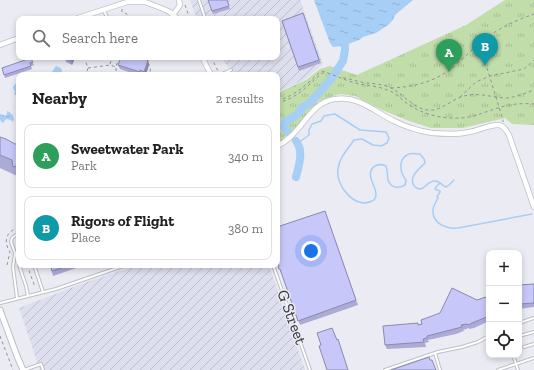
<!DOCTYPE html>
<meta charset="utf-8">
<style>
body{margin:0;font-family:"Zilla Slab",serif;background:#f6f6f6;color:#202124}
.controls{position:absolute;right:12px;bottom:12px;display:grid;overflow:hidden;border-radius:8px;box-shadow:0 2px 6px #0003}
.controls button{width:36px;height:36px;display:grid;place-items:center;padding:0;border:0;border-bottom:1px solid #e0e0e0;background:#fff;color:#202124;font:20px sans-serif}
.you{position:absolute;left:311px;top:251px;width:14px;height:14px;margin:-10px;border:3px solid #fff;border-radius:50%;background:#1a73e8;box-shadow:0 0 0 6px #1a73e833}
.badge{display:grid;place-items:center;width:26px;height:26px;border-radius:50%;background:#db2777;color:#fff;font-size:13px;font-weight:700}
.pin{position:absolute;translate:-50% -33px;filter:drop-shadow(0 1px 2px #0008)}
.pin::after{content:'';position:absolute;top:21px;width:14px;height:12px;background:inherit;clip-path:polygon(0 0,100% 0,50% 100%)}
.list{margin:0;padding:0;list-style:none}
h2{display:flex;justify-content:space-between;align-items:center;height:52px;margin:0;padding:0 16px;font-size:17px}
h2 small{font-size:13px;font-weight:400;color:#757577}
.list li{display:grid;grid-template-columns:26px 1fr auto;gap:12px;align-items:center;box-sizing:border-box;height:64px;margin:0 8px 8px;padding:0 8px;border:1px solid #e0e0e0;border-radius:8px}
.list b{display:block;font-size:15px;white-space:nowrap}
.list p{margin:0;font-size:13px;white-space:nowrap;color:#757577}
.list em{font-size:13px;font-style:normal;color:#757577}
.icon{flex:none;width:22px;height:22px;fill:none;stroke:currentColor;stroke-width:2;stroke-linecap:round;stroke-linejoin:round}
.map{position:relative;flex:none;width:534px;height:370px;overflow:hidden}
.search{position:absolute;background:#fff;box-shadow:0 2px 6px #0003;left:16px;top:16px;width:264px;height:44px;display:flex;align-items:center;gap:10px;box-sizing:border-box;padding:0 14px;border-radius:8px;color:#757577;font-size:15px}
.panel{position:absolute;background:#fff;box-shadow:0 2px 6px #0003;left:16px;top:72px;width:264px;height:196px;border-radius:8px}
.map>svg:first-child{display:block}
.industrial{fill:url(#industrial-furrows)}
.grass{fill:url(#grass-tufts)}
.water{fill:url(#water-ripples)}
.lines{fill:none;stroke-linecap:round;stroke-linejoin:round}
.stream{stroke:#a7cef5;stroke-width:1.5}
.river{stroke:#a7cef5;stroke-width:8}
.service-casing{stroke:#bebfc7;stroke-width:4}
.tertiary-casing{stroke:#bebfc7;stroke-width:6}
.secondary-casing{stroke:#bebfc7;stroke-width:7}
.path{stroke:#929298;stroke-width:1;stroke-dasharray:3 3;stroke-linecap:butt}
.service{stroke:#fff;stroke-width:2}
.tertiary{stroke:#fff;stroke-width:4.5}
.secondary{stroke:#fff;stroke-width:5}
.wall{fill:#ababd6}
.shaded-wall{fill:#8b8bae}
.building{fill:#c7c7f9;stroke:#8b8bae}
.labels{text-anchor:middle;dominant-baseline:central;stroke-width:3;stroke-linejoin:round;paint-order:stroke}
.street-label{font-size:16px;fill:#333337;stroke:#ebebf4}
</style>
<div class="map">
<svg width="534" height="370" viewBox="0 0 534 370">
<defs>
<pattern id="industrial-furrows" width="10" height="10" patternUnits="userSpaceOnUse"><rect width="10" height="10" fill="#dddeee"/><path d="M-1 1l2-2M0 10L10 0M9 11l2-2" fill="none" stroke="#bebfcd"/></pattern>
<pattern id="grass-tufts" width="24" height="20" patternUnits="userSpaceOnUse"><rect width="24" height="20" fill="#c1ddaa"/><path d="M3 7l-1-3M5 7V3M7 7l1-3M15 17l-1-3M17 17v-4M19 17l1-3" fill="none" stroke="#a6be93"/></pattern>
<pattern id="water-ripples" width="26" height="14" patternUnits="userSpaceOnUse"><rect width="26" height="14" fill="#a7cef5"/><path d="M2 4q2-2 4 0t4 0M15 11q2-2 4 0t4 0" fill="none" stroke="#90b1d3"/></pattern>
</defs>
<rect width="100%" height="100%" fill="#ebebf4"/>
<g class="industrial">
<path d="M 190,0 L 300,0 L 323,64 L 304,80 L 277,92 L 277,75 L 236,75 L 225,63 L 221,57 L 277,57 L 277,19 L 197,19 Z"/>
<path d="M 138,265 L 269,265 L 305,370 L 40,370 L 19,308 L 89,281 Z"/>
</g>
<path class="grass" d="M 505,0 L 534,0 L 534,125 L 512,124 L 505,118 L 463,128 L 431,128 L 409,121 L 380,109 L 355,96 L 340,94 L 319,101 L 301,123 L 278,143 L 277,142 L 277,93 L 306,80 L 320,69 L 330,66 L 357,75 L 466,25 Z"/>
<g class="water">
<path d="M 314,0 L 413,0 L 395,15 L 393,20 L 388,25 L 376,33 L 363,37 L 359,40 L 343,46 L 333,47 L 330,43 Z"/>
<path d="M 56,66 L 61,68 L 62,71 L 60,75 L 51,75 L 52,73 L 53,73 L 52,72 L 55,67 Z"/>
<path d="M 25,72 L 26,75 L 19,75 L 19,95 L 16,95 L 14,94 L 15,92 L 13,87 L 17,82 L 17,75 Z"/>
<path d="M 7,111 C 12,113 14,116 14,120 L 12,122 L 11,120 L 6,119 L 3,123 L 0,120 L 0,114 L 6,116 L 7,114 Z"/>
</g>
<g class="lines">
<g class="stream">
<path d="M 298,143 L 309,135 L 309,130 L 312,124 L 321,121 L 324,116 L 329,115 L 335,114 L 360,130 L 386,132 L 389,138 L 387,143 L 381,146 L 373,145 L 362,139 L 354,140 C 348,149 339,158 338,169 C 335,185 355,210 372,201 C 375,200 376,198 376,194 C 376,186 364,173 375,166 C 379,164 382,164 386,166 C 388,171 387,175 388,180 C 391,188 398,189 405,185 L 406,180 C 400,173 398,160 407,155 C 411,152 416,154 420,154 L 424,159 L 425,163 C 419,169 407,178 415,187 C 417,189 419,189 421,189 C 426,187 428,181 435,181 C 439,181 442,185 446,187 L 449,185 L 454,180"/>
<path d="M 440,183 L 436,187 L 435,189 L 440,191 L 440,192 L 437,197 L 438,198 C 436,202 433,206 433,210 C 432,224 447,229 458,228 L 532,214"/>
</g>
<g class="river">
<path d="M 289,133 L 284,127 L 285,122 L 298,114 L 302,107 L 309,104 L 331,79 L 343,61 L 345,50 L 345,46"/>
<path d="M 296,141 C 304,151 299,165 296,177"/>
</g>
<defs>
<g id="service">
<path d="M 199,0 L 205,18 L 201,19"/>
<path d="M 104,11 L 108,19"/>
<path d="M 220,75 L 231,70"/>
<path d="M 19,235 L 16,235 L 12,238 L 11,242 L 19,264"/>
<path d="M 15,254 L 13,267 L 17,298"/>
<path d="M 19,265 L 26,286 L 28,296"/>
<path d="M 34,265 L 43,292"/>
<path d="M 273,265 L 310,370"/>
<path d="M 0,303 L 56,289 L 126,265"/>
<path d="M 519,323 L 534,318"/>
<path d="M 519,336 L 534,332"/>
<path d="M 519,347 L 519,349"/>
<path d="M 524,347 L 534,344"/>
<path d="M 435,353 L 440,370"/>
<path d="M 513,355 L 518,370"/>
<path d="M 24,370 L 41,364 L 43,370"/>
<path d="M 385,370 L 438,352 L 462,347 L 478,342 L 489,336"/>
<path d="M 498,370 L 534,358"/>
</g>
<g id="tertiary">
<path d="M 173,15 L 180,5 L 179,0"/>
<path d="M 75,19 L 127,2 L 145,2 L 161,8 L 170,12 L 178,19"/>
<path d="M 0,45 L 19,38"/>
<path d="M 202,57 L 211,75"/>
<path d="M 277,146 C 301,136 309,102 335,99 C 358,95 375,112 394,121 C 406,127 419,131 432,133 C 444,134 457,135 469,132 C 477,131 491,124 499,125 C 504,126 507,131 509,135 L 534,207"/>
</g>
<path id="secondary" d="M 0,310 L 17,356 L 23,370"/>
</defs>
<use href="#service" class="service-casing"/>
<use href="#tertiary" class="tertiary-casing"/>
<use href="#secondary" class="secondary-casing"/>
<g class="path">
<path d="M 185,5 L 190,19"/>
<path d="M 122,9 L 122,12 L 125,13 L 134,19"/>
<path d="M 84,57 L 88,68 L 86,75"/>
<path d="M 211,57 L 219,73"/>
<path d="M 148,63 C 151,67 151,70 149,75"/>
<path d="M 110,64 L 112,57"/>
<path d="M 88,68 L 110,65 L 116,67 L 119,57"/>
<path d="M 116,68 L 116,71 L 125,75"/>
<path d="M 487,68 L 503,120 L 503,122"/>
<path d="M 343,78 C 349,78 355,81 361,82 C 371,84 381,83 391,88 C 403,94 414,109 428,110 C 440,112 452,99 464,96 C 480,92 493,98 507,98 C 517,97 525,93 534,90"/>
<path d="M 391,88 C 415,87 438,81 457,64 C 468,54 479,42 492,34 C 505,25 520,19 534,14"/>
<path d="M 460,97 L 476,82 L 490,76 L 524,69 L 534,60"/>
<path d="M 277,101 C 296,95 306,85 320,72 C 324,71 325,71 328,73 C 339,77 349,82 360,84 C 369,86 378,86 387,90 C 394,92 399,97 405,102 C 418,112 436,118 453,118 C 473,119 483,112 501,107 C 511,104 523,103 534,104"/>
<path d="M 277,103 C 298,98 307,86 322,73 L 327,73"/>
<path d="M 7,265 L 10,252 C 3,242 6,230 19,228"/>
<path d="M 27,265 L 35,287"/>
<path d="M 0,336 L 13,370"/>
</g>
<use href="#service" class="service"/>
<use href="#tertiary" class="tertiary"/>
<use href="#secondary" class="secondary"/>
</g>
<g class="wall">
<path d="M 208,0 L 227,0 L 230,9 L 213,14 Z"/>
<path d="M 303,13 L 321,63 L 299,71 L 282,21 Z"/>
<path d="M 61,57 L 75,57 L 75,58 L 72,65 L 66,62 L 65,59 Z"/>
<path d="M 145,57 L 146,60 L 148,60 L 149,65 L 146,75 L 137,75 L 120,69 L 118,65 Z"/>
<path d="M 31,59 L 34,65 L 31,66 L 32,69 L 5,78 L 2,68 Z"/>
<path d="M 0,137 L 15,144 L 19,144 L 19,182 L 17,176 L 0,168 Z"/>
<path d="M 325,211 L 358,305 L 300,325 L 282,273 L 281,273 L 278,266 L 279,266 Z"/>
<path d="M 50,265 L 85,265 L 53,276 Z"/>
<path d="M 534,284 L 534,307 L 519,309 L 519,285 Z"/>
<path d="M 489,296 L 489,321 L 474,328 L 469,329 L 469,328 L 463,330 L 464,331 L 456,334 L 428,340 L 429,342 L 425,343 L 426,347 L 387,349 L 385,345 L 418,325 L 477,300 Z"/>
</g>
<g class="shaded-wall">
<path d="M 73,57 L 75,57 L 75,58 L 72,65 L 71,61 Z"/>
<path d="M 148,60 L 149,65 L 146,75 L 145,75 L 144,72 Z"/>
</g>
<g class="building">
<path d="M 208,0 L 227,0 L 229,6 L 212,11 Z"/>
<path d="M 303,13 L 319,60 L 298,67 L 282,21 Z"/>
<path d="M 66,57 L 73,57 L 71,61 L 65,59 Z"/>
<path d="M 121,57 L 145,57 L 144,59 L 148,60 L 144,72 L 140,70 L 140,72 L 118,65 Z"/>
<path d="M 28,59 L 29,60 L 31,59 L 33,62 L 30,63 L 31,66 L 4,75 L 2,68 Z"/>
<path d="M 0,137 L 6,139 L 15,144 L 19,144 L 19,165 L 13,167 L 12,160 L 0,155 Z"/>
<path d="M 325,211 L 356,300 L 298,321 L 280,269 L 279,269 L 278,266 L 279,266 L 277,260 L 277,227 Z"/>
<path d="M 50,265 L 71,265 L 52,271 Z"/>
<path d="M 534,284 L 534,303 L 519,304 L 519,285 Z"/>
<path d="M 452,288 L 477,300 L 489,296 L 489,316 L 472,323 L 468,325 L 467,324 L 461,325 L 462,327 L 427,336 L 427,338 L 423,339 L 424,342 L 385,345 L 383,326 L 418,323 L 418,325 L 422,324 L 421,320 L 440,313 Z"/>
<path d="M 332,328 L 337,340 L 338,339 L 348,370 L 327,370 L 319,346 L 321,345 L 317,333 Z"/>
<path d="M 429,357 L 430,360 L 432,360 L 436,370 L 391,370 Z"/>
</g>
<g class="labels">
<g class="street-label">
<text transform="translate(292 317) rotate(70)">G Street</text>
</g>
</g>
</svg>
<div class="controls">
<button>+</button>
<button>−</button>
<button><svg class="icon" aria-label="locate" viewBox="0 0 24 24"><circle cx="12" cy="12" r="6"/><path d="M12 2v4M12 18v4M2 12h4M18 12h4"/></svg></button>
</div>
<div class="you"></div>
<div class="pin badge" style="left:449px;top:72px;background:#2e9e5b">A</div>
<div class="pin badge" style="left:485px;top:66px;background:#0f9aa8">B</div>
<div class="search"><svg class="icon" aria-label="search" viewBox="0 0 24 24"><circle cx="10" cy="10" r="6"/><path d="M15 15l6 6"/></svg>Search here</div>
<section class="panel">
<h2>Nearby<small>2 results</small></h2>
<ul class="list">
<li><span class="badge" style="background:#2e9e5b">A</span><div><b>Sweetwater Park</b><p>Park</p></div><em>340 m</em></li>
<li><span class="badge" style="background:#0f9aa8">B</span><div><b>Rigors of Flight</b><p>Place</p></div><em>380 m</em></li>
</ul>
</section>
</div>
